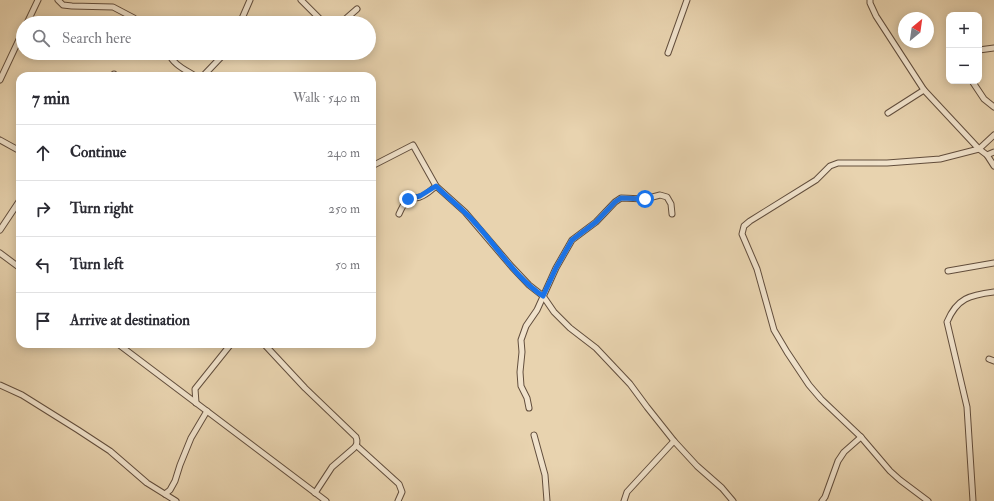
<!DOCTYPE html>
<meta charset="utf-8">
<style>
body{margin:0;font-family:"IM FELL Double Pica",serif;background:#f7f7f7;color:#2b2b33}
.controls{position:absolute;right:12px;top:12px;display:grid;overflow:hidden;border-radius:8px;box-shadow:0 2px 10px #0003}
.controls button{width:36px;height:36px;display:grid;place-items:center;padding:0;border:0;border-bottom:1px solid #e1e1e2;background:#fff;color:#2b2b33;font:20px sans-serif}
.compass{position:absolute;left:898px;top:12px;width:36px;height:36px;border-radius:50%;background:#fff;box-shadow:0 2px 10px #0003;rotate:29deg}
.stop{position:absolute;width:12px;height:12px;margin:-9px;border:3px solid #1a73e8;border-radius:50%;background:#fff}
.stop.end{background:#1a73e8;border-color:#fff;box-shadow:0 1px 4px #0008}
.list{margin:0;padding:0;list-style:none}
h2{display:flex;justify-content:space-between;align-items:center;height:52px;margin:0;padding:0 16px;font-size:17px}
h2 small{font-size:13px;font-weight:400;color:#7c7c81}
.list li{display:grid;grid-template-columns:26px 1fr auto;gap:12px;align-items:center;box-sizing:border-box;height:56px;padding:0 16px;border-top:1px solid #e1e1e2}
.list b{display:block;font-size:15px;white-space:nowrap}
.list em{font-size:13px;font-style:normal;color:#7c7c81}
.icon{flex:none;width:22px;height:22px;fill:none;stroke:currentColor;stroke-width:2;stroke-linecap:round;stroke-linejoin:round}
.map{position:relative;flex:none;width:994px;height:501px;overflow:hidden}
.search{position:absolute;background:#fff;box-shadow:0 2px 10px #0003;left:16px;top:16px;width:360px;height:44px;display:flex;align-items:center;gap:10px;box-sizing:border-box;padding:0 14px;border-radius:22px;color:#7c7c81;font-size:15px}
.panel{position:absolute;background:#fff;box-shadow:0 2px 10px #0003;left:16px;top:72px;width:360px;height:276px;border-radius:12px}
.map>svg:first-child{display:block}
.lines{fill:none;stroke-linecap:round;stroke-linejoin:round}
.street-casing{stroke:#624e3d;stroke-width:7}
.street{stroke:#f0e2cb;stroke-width:5}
.route{stroke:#1a73e8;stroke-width:5}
</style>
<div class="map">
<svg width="994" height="501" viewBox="0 0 994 501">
<rect width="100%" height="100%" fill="#e8d3af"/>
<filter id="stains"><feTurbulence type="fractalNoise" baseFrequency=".005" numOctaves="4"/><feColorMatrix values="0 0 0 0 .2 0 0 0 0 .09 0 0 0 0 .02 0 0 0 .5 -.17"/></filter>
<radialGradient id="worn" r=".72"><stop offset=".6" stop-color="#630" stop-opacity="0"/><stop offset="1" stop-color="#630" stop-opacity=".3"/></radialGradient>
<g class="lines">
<defs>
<g id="street">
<path d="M 58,0 L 63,5 L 72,6 L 113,7 L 134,18"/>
<path d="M 301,0 L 324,23"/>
<path d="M 870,0 L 870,3 L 876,16 L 924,90 L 979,149 L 987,155 L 994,166"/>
<path d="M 27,23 L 38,0"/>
<path d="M 240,23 L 250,0"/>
<path d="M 341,23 L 357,9"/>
<path d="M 979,50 L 994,48"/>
<path d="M 169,53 C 172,64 186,70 195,76"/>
<path d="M 668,53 L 687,0"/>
<path d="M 114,76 L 114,74"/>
<path d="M 203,76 L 225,53"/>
<path d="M 0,80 L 23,31"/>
<path d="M 972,81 L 984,99 L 994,107"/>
<path d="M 888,113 L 924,90"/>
<path d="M 0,140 L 20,151"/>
<path d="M 987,155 L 994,152"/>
<path d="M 372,166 L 413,145 L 436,186 C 431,190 426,195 420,197 C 405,201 406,199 399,214"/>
<path d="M 436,186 L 465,212 L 512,267 L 529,285 L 543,296 L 554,312 L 570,328 L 596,348 L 630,384 L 647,407 L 674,441 L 697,466 L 722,488 L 733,501"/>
<path d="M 0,230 L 20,200"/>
<path d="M 0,253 L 20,268"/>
<path d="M 948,271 L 994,263"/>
<path d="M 118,344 L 326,501"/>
<path d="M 264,344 L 305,388 L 356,437 C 358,442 357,445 354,448 L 332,467 L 315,493"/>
<path d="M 989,359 L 994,361"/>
<path d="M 0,385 L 22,395 L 78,430 L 110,451 L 147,483 L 176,501"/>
<path d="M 196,403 L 195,389 L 231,344"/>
<path d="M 529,408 L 527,398 L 521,386 L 520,372 L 522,352 L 521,340 L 526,326 L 537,310 L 556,268 L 572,240 L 596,222 L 615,202 L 621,198 L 645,199 L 660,195 L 667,197 L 671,204 L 672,214"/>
<path d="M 534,435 L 545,475 L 547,501"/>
<path d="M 357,446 L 399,484 L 402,492 L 398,501"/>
<path d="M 165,494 L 170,490 L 175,481 L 180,465 L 191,438 L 207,411"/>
<path d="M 624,501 L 627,492 L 674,441"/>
<path d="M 822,501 L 825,497 L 838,461 L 844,452 L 861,437"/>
<path d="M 928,501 L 900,480 L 890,471 L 861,437 L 821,399 L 809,385 L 787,352 L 774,330 L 757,269 L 742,234 L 744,226 L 750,221 L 816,180 L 830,166 L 838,163 L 887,163 L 940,159 L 979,149 L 994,135"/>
<path d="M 973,501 L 967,407 L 947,322 C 957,298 970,295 994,292"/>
</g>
</defs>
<use href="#street" class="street-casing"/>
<use href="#street" class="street"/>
</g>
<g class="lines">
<path class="route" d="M 408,199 L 420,196 L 436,186 C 449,199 464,210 476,224 C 498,248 516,278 543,296 L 556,268 L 572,240 L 596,222 L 615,202 L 621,198 L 645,199"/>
</g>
<rect width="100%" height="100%" filter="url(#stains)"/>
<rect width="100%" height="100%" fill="url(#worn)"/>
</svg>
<div class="controls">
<button>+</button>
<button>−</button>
</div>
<svg class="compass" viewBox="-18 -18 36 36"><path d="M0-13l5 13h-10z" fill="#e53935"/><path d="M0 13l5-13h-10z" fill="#7c7c81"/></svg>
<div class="stop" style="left:645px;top:199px"></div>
<div class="stop end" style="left:408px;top:199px"></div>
<div class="search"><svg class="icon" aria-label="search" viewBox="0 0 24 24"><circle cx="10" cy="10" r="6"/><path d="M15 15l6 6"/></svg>Search here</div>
<section class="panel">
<h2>7 min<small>Walk · 540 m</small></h2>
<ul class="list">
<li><svg class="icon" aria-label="ahead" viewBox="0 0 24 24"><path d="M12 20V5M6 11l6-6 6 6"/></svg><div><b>Continue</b></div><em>240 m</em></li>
<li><svg class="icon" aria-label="right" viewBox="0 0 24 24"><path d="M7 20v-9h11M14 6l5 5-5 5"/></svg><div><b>Turn right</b></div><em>250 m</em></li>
<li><svg class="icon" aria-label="left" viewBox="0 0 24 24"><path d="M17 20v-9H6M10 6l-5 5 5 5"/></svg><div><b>Turn left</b></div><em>50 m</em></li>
<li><svg class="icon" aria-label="arrive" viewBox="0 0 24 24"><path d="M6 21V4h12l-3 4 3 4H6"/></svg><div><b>Arrive at destination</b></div></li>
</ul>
</section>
</div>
